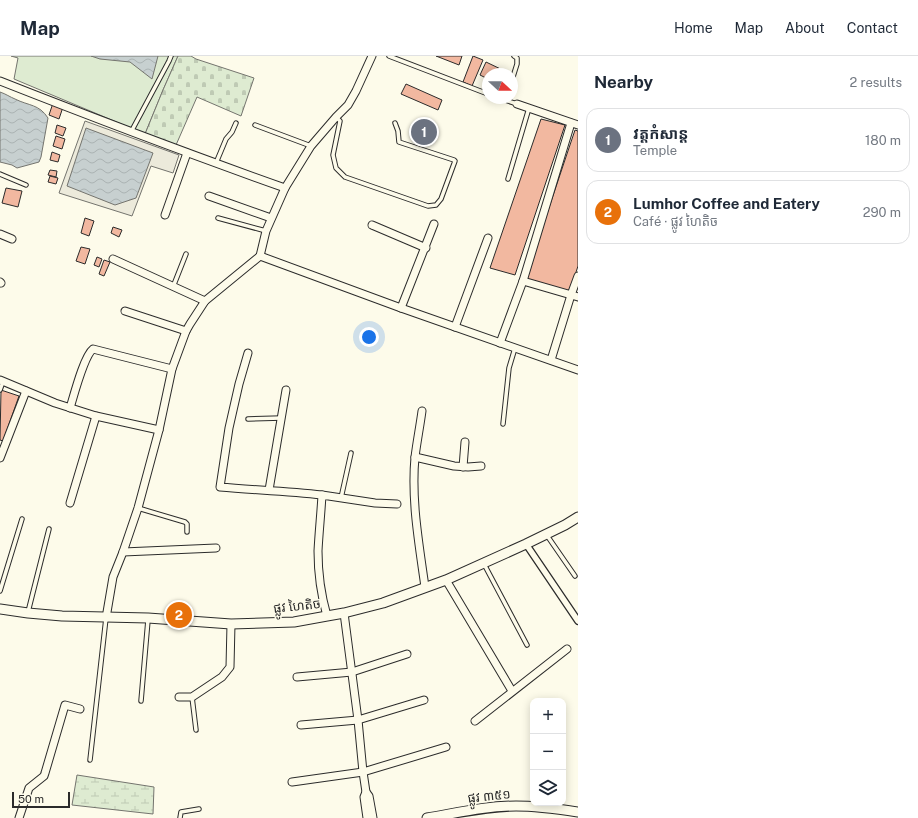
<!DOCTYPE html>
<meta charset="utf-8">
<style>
body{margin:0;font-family:"Public Sans","Noto Sans Khmer",sans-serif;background:#f6f6f7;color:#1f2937}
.controls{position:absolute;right:12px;bottom:12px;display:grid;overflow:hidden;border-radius:8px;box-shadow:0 2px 10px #0003}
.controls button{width:36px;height:36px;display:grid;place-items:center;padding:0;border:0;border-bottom:1px solid #e0e1e3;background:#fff;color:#1f2937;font:20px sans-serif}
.compass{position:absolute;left:482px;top:12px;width:36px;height:36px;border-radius:50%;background:#fff;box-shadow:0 2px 10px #0003;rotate:111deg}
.scale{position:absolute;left:12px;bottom:10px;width:58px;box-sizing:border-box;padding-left:4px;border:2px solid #2b2b2b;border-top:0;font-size:11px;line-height:14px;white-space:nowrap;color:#2b2b2b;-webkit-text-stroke:3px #fdfbea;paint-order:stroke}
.you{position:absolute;left:369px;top:281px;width:14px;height:14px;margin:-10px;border:3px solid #fff;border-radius:50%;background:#1a73e8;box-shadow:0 0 0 6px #1a73e833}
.badge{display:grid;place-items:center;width:26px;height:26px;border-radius:50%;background:#7c3aed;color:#fff;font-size:13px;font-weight:700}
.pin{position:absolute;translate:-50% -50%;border:2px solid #fff;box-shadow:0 1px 4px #0006}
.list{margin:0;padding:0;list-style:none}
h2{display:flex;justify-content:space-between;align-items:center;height:52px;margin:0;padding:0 16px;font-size:17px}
h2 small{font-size:13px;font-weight:400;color:#747a83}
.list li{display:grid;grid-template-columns:26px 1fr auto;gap:12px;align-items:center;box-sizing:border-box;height:64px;margin:0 8px 8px;padding:0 8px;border:1px solid #e0e1e3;border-radius:12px}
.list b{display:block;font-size:15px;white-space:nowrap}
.list p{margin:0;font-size:13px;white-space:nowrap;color:#747a83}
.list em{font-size:13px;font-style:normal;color:#747a83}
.icon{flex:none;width:22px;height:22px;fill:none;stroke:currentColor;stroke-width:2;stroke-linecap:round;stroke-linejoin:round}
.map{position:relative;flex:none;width:578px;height:762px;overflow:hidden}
header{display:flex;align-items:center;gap:24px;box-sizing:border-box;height:56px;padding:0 20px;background:#fff;border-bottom:1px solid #e0e1e3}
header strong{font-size:19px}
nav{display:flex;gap:22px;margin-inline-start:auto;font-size:14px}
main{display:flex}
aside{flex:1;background:#fff}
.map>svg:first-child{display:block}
.green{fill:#deebd1;stroke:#74746e}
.wetland{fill:url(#wetland-marsh);stroke:#74746e}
.cemetery{fill:url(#cemetery-stones);stroke:#74746e}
.parking{fill:#eceadb;stroke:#74746e}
.water{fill:url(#water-waves);stroke:#74746e}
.building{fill:#f2b8a0;stroke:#2b2b2b}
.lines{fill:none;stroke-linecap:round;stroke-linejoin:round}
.service-casing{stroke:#2b2b2b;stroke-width:5.5}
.pedestrian-casing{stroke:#2b2b2b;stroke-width:8}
.minor-casing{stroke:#2b2b2b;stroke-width:9}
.tertiary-casing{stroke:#2b2b2b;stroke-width:11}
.service{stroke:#fdfbea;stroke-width:3.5}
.pedestrian{stroke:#fdfbea;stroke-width:5.5}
.minor{stroke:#fdfbea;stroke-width:7}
.tertiary{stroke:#fdfbea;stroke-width:9}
.labels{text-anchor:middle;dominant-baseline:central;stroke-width:3;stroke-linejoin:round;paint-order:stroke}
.street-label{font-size:13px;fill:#2b2b2b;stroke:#fdfbea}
</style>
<header>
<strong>Map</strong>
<nav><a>Home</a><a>Map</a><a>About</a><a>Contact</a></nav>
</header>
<main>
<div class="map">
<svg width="578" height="762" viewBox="0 0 578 762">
<defs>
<pattern id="wetland-marsh" width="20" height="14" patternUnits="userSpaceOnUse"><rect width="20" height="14" fill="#deebd1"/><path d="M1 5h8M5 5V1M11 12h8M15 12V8" fill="none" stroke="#bfcab4"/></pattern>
<pattern id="cemetery-stones" width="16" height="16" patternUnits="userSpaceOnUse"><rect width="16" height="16" fill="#deebd1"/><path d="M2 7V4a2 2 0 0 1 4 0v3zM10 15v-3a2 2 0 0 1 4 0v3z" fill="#bfcab4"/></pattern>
<pattern id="water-waves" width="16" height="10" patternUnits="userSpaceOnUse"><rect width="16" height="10" fill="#c7d0d0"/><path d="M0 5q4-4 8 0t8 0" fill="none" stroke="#abb3b3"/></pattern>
</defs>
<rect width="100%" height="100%" fill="#fdfbea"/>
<path class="green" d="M 11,0 L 178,0 L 163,34 L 145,78 L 14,23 L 18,2 Z"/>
<path class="wetland" d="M 77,719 L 154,731 L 153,758 L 72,749 Z"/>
<path class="cemetery" d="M 178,0 L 191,0 L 196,3 L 254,22 L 241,60 L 197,41 L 176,89 L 145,78 L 163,34 Z"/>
<path class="parking" d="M 85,65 L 179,99 L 173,117 L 151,110 L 132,160 L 59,137 Z"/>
<g class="water">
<path d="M 91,0 L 158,0 L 152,23 L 130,6 L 100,3 Z"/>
<path d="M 0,36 C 6,38 10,41 15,43 C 29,50 39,48 48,62 L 41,101 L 39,106 L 17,112 L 12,109 L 0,106 Z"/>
<path d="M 86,72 L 153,97 L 136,142 L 115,149 L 67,130 Z"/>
</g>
<g class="building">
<path d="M 436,0 L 462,0 L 459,9 Z"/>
<path d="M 473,0 L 483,4 L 472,30 L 463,26 Z"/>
<path d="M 486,6 L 511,18 L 488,18 L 488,23 L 480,19 Z"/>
<path d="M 406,28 L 442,44 L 438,54 L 401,38 Z"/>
<path d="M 53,47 L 63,51 L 59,63 L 49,59 Z"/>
<path d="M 541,63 L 565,69 L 515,219 L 490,212 Z"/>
<path d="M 57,69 L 66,72 L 63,80 L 55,77 Z"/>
<path d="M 575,74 L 578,75 L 578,210 L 569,238 L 525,223 Z"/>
<path d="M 56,80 L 65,83 L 62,93 L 53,90 Z"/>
<path d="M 52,96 L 60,99 L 58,106 L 50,104 Z"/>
<path d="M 50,114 L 57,115 L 56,121 L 48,119 Z"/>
<path d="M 50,120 L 58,122 L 56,128 L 48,126 Z"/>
<path d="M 6,132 L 22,135 L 18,151 L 2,147 Z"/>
<path d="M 85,162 L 94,165 L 89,180 L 81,177 Z"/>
<path d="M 113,171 L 122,174 L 119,181 L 111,177 Z"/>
<path d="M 81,191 L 90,193 L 85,208 L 76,205 Z"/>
<path d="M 97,201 L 102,203 L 99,211 L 94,209 Z"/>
<path d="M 104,204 L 110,206 L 104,220 L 99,218 Z"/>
<path d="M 1,334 L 19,340 L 3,385 L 0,384 Z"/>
</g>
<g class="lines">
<defs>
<g id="service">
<path d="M 389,0 L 488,38"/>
<path d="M 512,24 L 517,8 L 517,2 L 514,0"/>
<path d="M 499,42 L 517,48"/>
<path d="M 336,61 L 340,65 L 333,99 L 336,112 L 345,121 L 428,150 L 436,149 L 441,143 L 455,105 L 454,104 L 399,86 L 398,75 L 395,67"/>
<path d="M 255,69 L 311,90"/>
<path d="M 131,76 L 169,5 L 171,0"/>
<path d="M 216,107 L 226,83 L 232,76 L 236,67"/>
<path d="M 0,118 L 26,129"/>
<path d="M 508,123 L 529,52"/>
<path d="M 218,162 L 266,175"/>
<path d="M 173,231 L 186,198"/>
<path d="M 0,334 L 3,326"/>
<path d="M 248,363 L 282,362"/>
<path d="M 503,368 L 509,312 L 515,292"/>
<path d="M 341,442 L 351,397"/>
<path d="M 138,452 L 185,466 L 187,468 L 187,476"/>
<path d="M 546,478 L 575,520"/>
<path d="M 484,508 L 527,589"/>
<path d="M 0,535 L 22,463"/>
<path d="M 28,556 L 49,473"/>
<path d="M 192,641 L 196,674"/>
<path d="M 141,645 L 148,564"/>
<path d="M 90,704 L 106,562"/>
<path d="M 180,762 L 181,756 L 199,753"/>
</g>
<path id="pedestrian" d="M 526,488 L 578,565"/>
<g id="minor">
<path d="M 0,25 C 94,62 189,98 285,132"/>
<path d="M 517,48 L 578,69"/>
<path d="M 209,140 L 271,162"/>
<path d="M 165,159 L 187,97"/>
<path d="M 372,169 L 426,192"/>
<path d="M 0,178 L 12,183"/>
<path d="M 260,200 L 401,252 L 578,314"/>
<path d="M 113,203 L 205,245"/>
<path d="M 523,225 L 578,241"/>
<path d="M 0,226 L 1,227"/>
<path d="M 401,252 L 434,168"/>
<path d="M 125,255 L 186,275"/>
<path d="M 455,271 L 488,182"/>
<path d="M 500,287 L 523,225 L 571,67"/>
<path d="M 248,297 L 239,328 L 229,372 L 220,431 C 254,434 288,435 322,439"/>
<path d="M 551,304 L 571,239 L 578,220"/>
<path d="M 0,324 L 55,347 L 96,360 L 159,374"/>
<path d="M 70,352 C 74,339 84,300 93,293 L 172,313"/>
<path d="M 422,355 C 420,370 417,385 415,401 C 411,444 419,488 425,531"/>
<path d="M 415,401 L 454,410 L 468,411 L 481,410"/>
<path d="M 0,402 L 26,335"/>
<path d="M 463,411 L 465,386"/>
<path d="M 269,434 L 286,334"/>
<path d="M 70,447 L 96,360"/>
<path d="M 123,496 L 216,492"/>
<path d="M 446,524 L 512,635"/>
<path d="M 344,557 L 358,664 L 363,716 L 366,736 L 364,741 L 367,762"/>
<path d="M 327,560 C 321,539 318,517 318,495 C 319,476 321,457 322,439 L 375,447 L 397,448"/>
<path d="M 106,562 L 113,521 L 123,496 L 138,452 L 159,374 L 172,313 L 186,275 L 190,268 L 205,245 L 260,200 L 266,175 L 285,132 L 311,90 L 336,61 L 348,49 L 356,35 L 372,0"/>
<path d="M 297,621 L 352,616 L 407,598"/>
<path d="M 179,641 L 192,641 L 222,621 L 230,611 L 231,568"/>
<path d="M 475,665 L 567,593"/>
<path d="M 301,669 L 358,664 L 424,644"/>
<path d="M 292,726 L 363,716 L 446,691"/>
<path d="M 366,736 L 369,740 L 373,762"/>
<path d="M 19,762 L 29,732 L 44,720 L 45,717 L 65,649 L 80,653"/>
</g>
<g id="tertiary">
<path d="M 0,553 L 28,557 L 62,560 L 148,562 L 231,568 L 294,566 L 327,560 L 344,557 L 383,547 L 446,524 L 526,488 L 565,469 L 578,461"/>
<path d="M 427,762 C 457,757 486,750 516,750 C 537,750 558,753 578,756"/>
</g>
</defs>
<use href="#service" class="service-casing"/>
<use href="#pedestrian" class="pedestrian-casing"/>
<use href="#minor" class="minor-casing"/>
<use href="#tertiary" class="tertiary-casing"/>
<use href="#service" class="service"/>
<use href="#pedestrian" class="pedestrian"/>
<use href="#minor" class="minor"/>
<use href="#tertiary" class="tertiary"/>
</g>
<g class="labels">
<g class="street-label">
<text transform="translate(297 550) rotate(-6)">ផ្លូវ ហៃតិច</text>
<text transform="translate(489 740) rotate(-6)">ផ្លូវ ៣៥១</text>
</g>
</g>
</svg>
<div class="controls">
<button>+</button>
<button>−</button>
<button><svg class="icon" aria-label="layers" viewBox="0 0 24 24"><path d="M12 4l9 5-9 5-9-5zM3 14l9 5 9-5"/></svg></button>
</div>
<svg class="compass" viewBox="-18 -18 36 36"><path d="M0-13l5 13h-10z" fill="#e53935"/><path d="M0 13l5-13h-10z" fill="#747a83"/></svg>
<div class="scale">50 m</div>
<div class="you"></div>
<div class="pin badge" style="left:424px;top:76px;background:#6b7280">1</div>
<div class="pin badge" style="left:179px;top:559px;background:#e8710a">2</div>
</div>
<aside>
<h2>Nearby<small>2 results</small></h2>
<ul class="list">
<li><span class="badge" style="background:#6b7280">1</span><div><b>វត្តកំសាន្ត</b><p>Temple</p></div><em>180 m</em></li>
<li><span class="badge" style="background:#e8710a">2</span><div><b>Lumhor Coffee and Eatery</b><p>Café · ផ្លូវ ហៃតិច</p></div><em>290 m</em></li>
</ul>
</aside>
</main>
